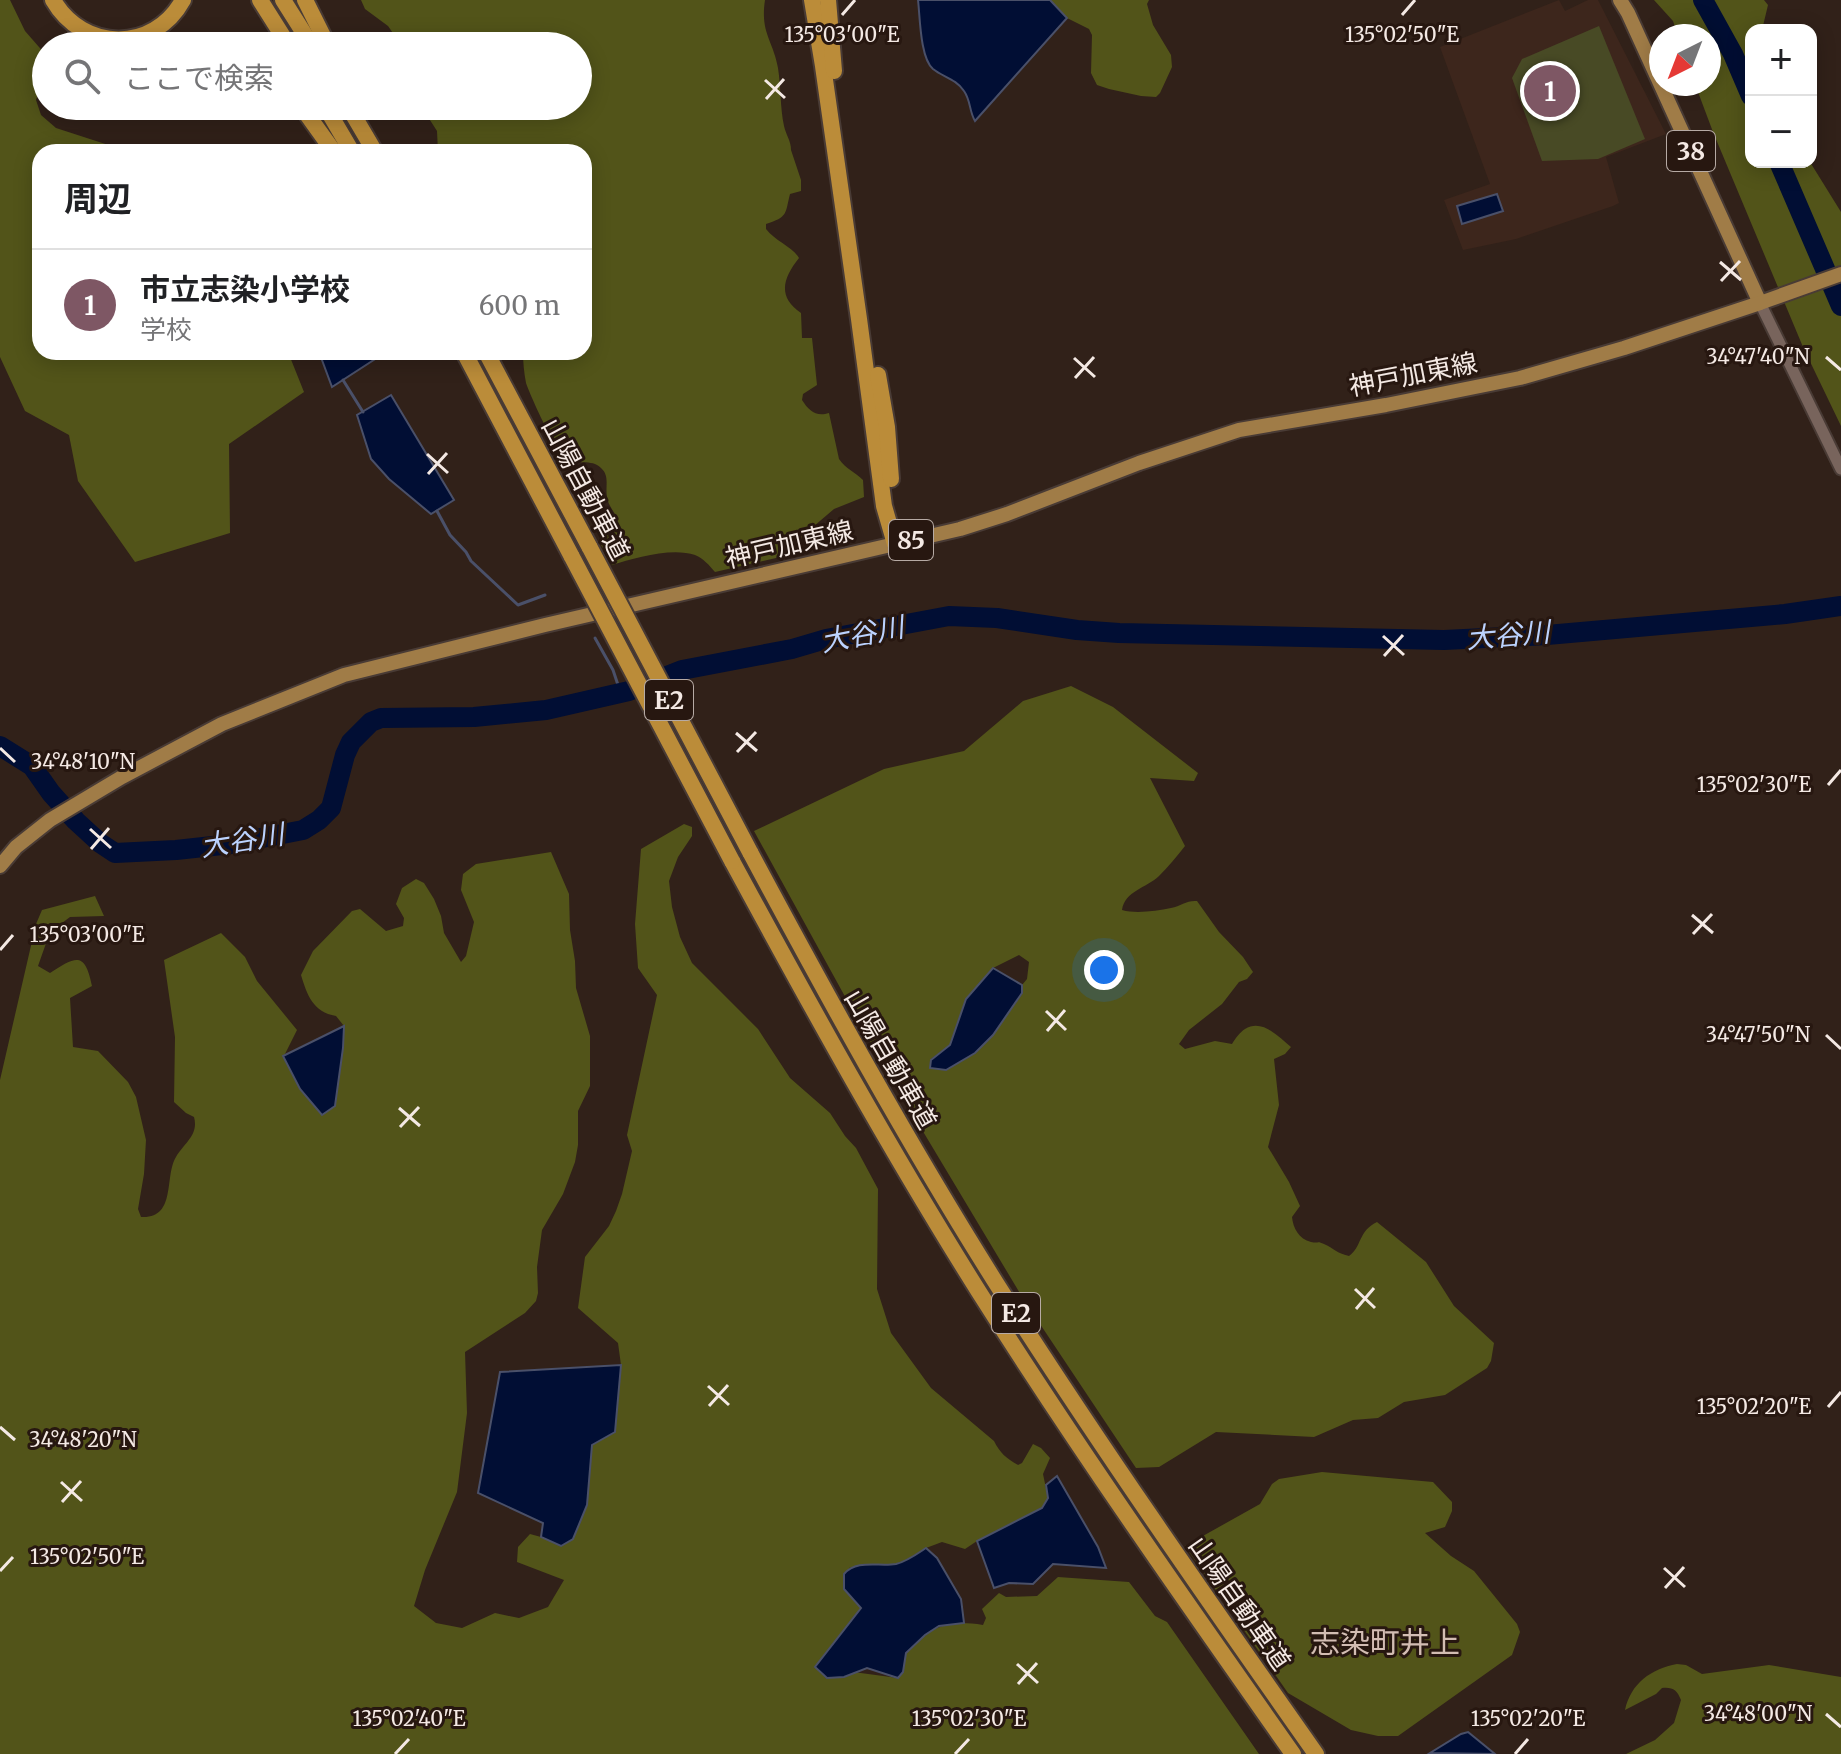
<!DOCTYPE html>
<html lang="ja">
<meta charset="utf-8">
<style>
body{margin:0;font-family:Merriweather,"Noto Sans JP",serif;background:#f6f6f6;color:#202124}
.controls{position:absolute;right:24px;top:24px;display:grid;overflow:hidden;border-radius:16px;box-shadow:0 4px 20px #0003}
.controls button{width:72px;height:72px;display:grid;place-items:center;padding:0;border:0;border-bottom:2px solid #e0e0e0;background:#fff;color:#202124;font:40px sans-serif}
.compass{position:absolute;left:1649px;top:24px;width:72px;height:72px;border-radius:50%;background:#fff;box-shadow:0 4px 20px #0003;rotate:222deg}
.you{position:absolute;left:1104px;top:970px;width:28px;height:28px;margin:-20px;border:6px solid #fff;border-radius:50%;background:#1a73e8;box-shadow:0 0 0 12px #1a73e833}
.badge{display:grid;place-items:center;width:52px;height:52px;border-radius:50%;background:#7e5764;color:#fff;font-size:26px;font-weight:700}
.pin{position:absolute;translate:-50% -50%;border:4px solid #fff;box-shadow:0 2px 8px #0006}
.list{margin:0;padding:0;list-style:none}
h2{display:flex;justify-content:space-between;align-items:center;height:104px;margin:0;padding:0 32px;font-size:34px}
h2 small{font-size:26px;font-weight:400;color:#757577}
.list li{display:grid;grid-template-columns:52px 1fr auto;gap:24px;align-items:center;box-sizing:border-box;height:112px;padding:0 32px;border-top:2px solid #e0e0e0}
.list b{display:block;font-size:30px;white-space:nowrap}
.list p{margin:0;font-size:26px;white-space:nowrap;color:#757577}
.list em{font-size:26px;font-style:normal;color:#757577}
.icon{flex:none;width:44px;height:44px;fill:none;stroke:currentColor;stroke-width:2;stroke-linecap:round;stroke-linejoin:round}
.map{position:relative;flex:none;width:1841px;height:1754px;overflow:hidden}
.search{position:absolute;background:#fff;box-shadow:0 4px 20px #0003;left:32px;top:32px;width:560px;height:88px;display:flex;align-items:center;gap:20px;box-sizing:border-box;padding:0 28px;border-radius:44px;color:#757577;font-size:30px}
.panel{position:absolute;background:#fff;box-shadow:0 4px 20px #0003;left:32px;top:144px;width:560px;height:216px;border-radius:24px}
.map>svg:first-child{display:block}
.built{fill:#3d261c}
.green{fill:#484a25}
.forest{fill:#525419;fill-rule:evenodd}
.water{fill:#010e34;stroke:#4a5069;stroke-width:2}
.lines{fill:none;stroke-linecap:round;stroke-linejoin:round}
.stream{stroke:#4a5069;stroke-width:3}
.river{stroke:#010e34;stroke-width:20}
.minor-casing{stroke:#493b35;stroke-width:15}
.major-casing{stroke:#493b35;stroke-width:18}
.highway-casing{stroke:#493b35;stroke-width:20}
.minor{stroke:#78645c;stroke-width:11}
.major{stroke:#a07c47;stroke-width:14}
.highway{stroke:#bb8c39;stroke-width:16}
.highway-bridge-casing{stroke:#493b35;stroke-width:20;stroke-linecap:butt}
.highway-bridge{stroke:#bb8c39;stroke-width:16}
.ticks{fill:none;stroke:#f4e9e4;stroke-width:3}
.labels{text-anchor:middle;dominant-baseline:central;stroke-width:6;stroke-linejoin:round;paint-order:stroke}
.shield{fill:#271710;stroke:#b6aaa4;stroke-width:2}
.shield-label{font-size:24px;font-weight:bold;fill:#f4e9e4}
.street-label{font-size:26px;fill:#f4e9e4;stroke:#271710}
.water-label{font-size:28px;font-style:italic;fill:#bbd2fe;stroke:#271710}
.quarter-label{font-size:30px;fill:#d3bdb3;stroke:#271710}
.ticks-label{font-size:20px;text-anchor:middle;fill:#f4e9e4;stroke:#271710;stroke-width:6;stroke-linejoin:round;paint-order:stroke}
</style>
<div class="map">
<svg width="1841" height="1754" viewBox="0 0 1841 1754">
<rect width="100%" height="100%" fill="#312119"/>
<path class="built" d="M 1559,0 L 1565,11 L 1588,0 L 1598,0 L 1666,134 L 1606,157 L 1619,203 L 1613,206 L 1516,239 L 1463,250 L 1444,200 L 1490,184 L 1440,47 Z"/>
<path class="green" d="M 1599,26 L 1645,139 L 1598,159 L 1542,161 L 1512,78 L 1522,59 Z"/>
<g class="forest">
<path d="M 0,0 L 10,0 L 25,31 L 46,55 L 46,70 L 36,100 L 41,115 L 56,128 L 130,152 L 40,152 L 40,352 L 288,352 L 304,392 L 229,444 L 230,533 L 135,562 L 78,481 L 69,435 L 25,411 L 0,357 Z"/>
<path d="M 361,0 L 765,0 C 760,33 773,40 778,68 C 781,87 780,107 784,126 C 786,135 791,141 791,150 L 801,180 L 801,191 L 790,194 C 785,214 788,217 766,224 L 766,229 C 775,241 793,247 799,258 C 783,278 777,297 801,313 L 802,338 L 812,338 L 817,385 L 803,394 L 802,400 C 809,411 816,417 829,413 L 839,459 C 846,469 855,472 863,480 L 864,497 L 834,509 L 807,532 L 789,555 L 715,572 C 709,565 704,559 695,555 C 672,547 634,558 612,565 L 599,541 L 618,519 C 614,512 608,505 607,497 C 605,486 610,476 601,468 C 591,458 577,466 566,459 C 556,453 530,395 526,383 C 524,373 523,362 523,352 L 584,352 L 584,152 L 438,152 L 437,131 L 421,106 L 578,106 L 578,46 L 402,46 L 388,26 L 365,9 Z"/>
<path d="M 1050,0 L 1149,0 L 1147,4 L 1153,25 L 1171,55 L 1172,67 L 1160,93 L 1156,97 L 1141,96 L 1109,89 L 1097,85 L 1091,73 L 1092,35 L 1089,29 L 1067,18 Z"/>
<path d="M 1654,0 L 1764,0 L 1768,5 L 1762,30 L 1751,30 L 1751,162 L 1810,162 L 1841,212 L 1841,426 L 1803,347 L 1713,132 L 1695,84 L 1709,84 L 1709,36 L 1678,36 L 1673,21 Z"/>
<path d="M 1071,686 L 1113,707 L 1198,773 L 1194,781 L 1150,778 L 1185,846 C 1177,856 1168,867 1159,876 C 1146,888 1125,891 1122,910 C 1136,914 1156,911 1171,908 C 1181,906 1187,900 1197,901 L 1219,932 L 1243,957 L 1253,972 L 1247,979 L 1239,982 L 1222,1004 L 1189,1030 L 1179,1044 L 1185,1049 L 1215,1041 L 1232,1044 C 1235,1039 1240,1032 1245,1029 C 1262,1018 1279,1037 1291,1047 L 1285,1054 L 1274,1059 L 1279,1105 L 1268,1147 L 1289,1182 L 1300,1206 L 1292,1217 C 1293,1228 1299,1239 1311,1242 C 1320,1244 1316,1240 1324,1244 C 1335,1249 1336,1253 1349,1256 C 1362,1247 1358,1231 1377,1222 L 1426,1262 L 1454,1306 L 1494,1343 L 1491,1361 L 1487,1368 L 1445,1395 L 1404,1402 L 1378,1418 L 1353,1420 L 1314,1437 L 1216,1432 L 1159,1467 L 1136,1468 L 1024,1300 L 876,1053 L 754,831 L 884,769 L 964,751 L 1023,701 ZM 1019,955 L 1029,962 L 1027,979 L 1022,985 L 1022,994 L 993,1035 L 975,1053 L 931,1059 L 950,1045 L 993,968 Z"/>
<path d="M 684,824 L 692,827 L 692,836 L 678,857 L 669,881 L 672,907 L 680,937 L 692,963 L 758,1029 L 790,1078 L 830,1113 L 845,1136 L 856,1148 L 878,1189 L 877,1289 L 891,1333 L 931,1388 L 994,1441 C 1000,1453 1006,1458 1018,1465 L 1022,1463 L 1033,1444 L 1041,1448 L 1050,1458 L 1043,1474 L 1048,1498 L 1042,1508 L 977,1541 L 965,1549 L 942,1542 L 926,1548 L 900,1564 L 857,1566 L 849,1568 L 861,1608 L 816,1667 L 898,1678 C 904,1670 902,1663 905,1654 C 908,1650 915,1645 919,1641 C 939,1622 956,1621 983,1625 L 986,1618 L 982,1609 L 999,1593 L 1006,1597 L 1037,1596 L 1058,1577 L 1129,1582 L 1155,1616 L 1167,1622 L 1259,1754 L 0,1754 L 0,1080 L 36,924 L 42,910 L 95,896 L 104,916 L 70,917 L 50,932 L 38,966 L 50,973 C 76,956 85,951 92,986 L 70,998 L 73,1047 L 98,1051 L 128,1082 L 136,1097 L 146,1140 L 144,1174 L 138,1209 L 141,1217 C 177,1219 164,1176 176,1157 C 184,1143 199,1135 194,1117 L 186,1113 L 174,1102 L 175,1037 L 164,960 L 221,933 L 245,957 L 257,981 L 297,1030 L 284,1056 L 335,1106 L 343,1048 L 344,1026 L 336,1016 C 313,1012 307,995 301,975 L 313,951 L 352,911 L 360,909 L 386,931 L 403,926 L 404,918 L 396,904 L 402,888 L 416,879 L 424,883 L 434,899 L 441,916 L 444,933 L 461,962 L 466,956 L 474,922 L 461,890 L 463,874 L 476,864 L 551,852 L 569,894 L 570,930 L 575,961 L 576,988 L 590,1036 L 590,1086 L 578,1111 L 578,1145 L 575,1162 L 563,1194 L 542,1230 L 537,1267 L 538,1293 L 536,1301 L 525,1313 L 465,1352 L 467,1413 L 457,1492 L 425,1570 L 414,1606 L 436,1623 L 462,1628 L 495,1613 L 519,1618 L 548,1607 L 564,1580 L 517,1562 L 518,1547 L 530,1534 L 541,1537 L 561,1546 L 587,1505 L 592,1445 L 615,1432 L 621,1365 L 618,1343 L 578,1308 L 585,1257 L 609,1226 L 616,1211 L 622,1194 L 632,1151 L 627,1135 L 657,995 L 638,968 L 635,924 L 641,849 Z"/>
<path d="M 1322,1472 L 1433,1482 L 1452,1502 L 1452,1511 L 1445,1527 L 1425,1533 L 1451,1556 L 1474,1571 L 1517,1624 L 1520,1632 L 1512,1655 L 1398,1736 L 1378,1736 L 1351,1730 L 1288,1693 L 1185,1546 L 1260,1504 L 1272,1484 L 1279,1479 Z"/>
<path d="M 1677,1664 L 1686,1665 L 1702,1674 L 1769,1665 L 1841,1677 L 1841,1754 L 1626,1754 L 1655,1740 L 1674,1723 L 1681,1700 C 1677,1690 1673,1687 1662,1688 L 1656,1694 L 1625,1710 C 1631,1683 1651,1669 1677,1664 Z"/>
</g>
<g class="water">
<path d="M 918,0 L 1050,0 L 1067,18 L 975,121 C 969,111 971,101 964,91 C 956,79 943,77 933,69 C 920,58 920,16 918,0 Z"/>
<path d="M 1497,194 L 1503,211 L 1462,224 L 1457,206 Z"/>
<path d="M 319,352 L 386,352 L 332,387 Z"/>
<path d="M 391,395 L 454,500 L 431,514 L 389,479 L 371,459 L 357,415 Z"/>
<path d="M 993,968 L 1022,985 L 1022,993 L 993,1035 L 975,1053 L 946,1070 L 930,1068 L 931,1060 L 950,1045 L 966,999 Z"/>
<path d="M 344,1026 L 343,1048 L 335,1106 L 322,1115 L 300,1089 L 283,1056 Z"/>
<path d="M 621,1365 L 615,1432 L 592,1445 L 587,1505 L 573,1539 L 561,1546 L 541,1537 L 543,1523 L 478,1493 L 500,1372 Z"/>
<path d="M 1057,1476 L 1098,1547 L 1106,1568 L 1053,1564 L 1033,1584 L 1009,1583 L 994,1588 L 977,1541 L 1042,1508 L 1048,1498 L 1046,1485 Z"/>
<path d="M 926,1548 L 937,1558 L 961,1599 L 964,1623 L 939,1626 L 925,1635 L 906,1653 L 903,1672 L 898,1678 L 867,1668 L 844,1677 L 827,1678 L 815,1667 L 861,1608 L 844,1589 L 844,1574 C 857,1559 879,1567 896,1564 C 906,1562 917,1554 926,1548 Z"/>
<path d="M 1468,1732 L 1495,1754 L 1430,1753 L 1461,1734 Z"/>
</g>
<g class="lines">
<g class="stream">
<path d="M 343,380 L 363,412"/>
<path d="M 437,511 L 450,535 L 466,552 L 471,561 L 518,605 L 545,595"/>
<path d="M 595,638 L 613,670 L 621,694"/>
</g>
<g class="river">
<path d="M 1703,0 L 1733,54 L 1751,96"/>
<path d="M 1779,162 L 1841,306"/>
<path d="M 0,746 L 32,766 L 51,793 L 76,821 L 100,843 L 115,853 L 176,850 L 231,844 L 303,830 L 319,820 L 331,808 L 345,755 L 351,742 L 371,722 L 381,718 L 474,717 L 546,710 L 629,691 L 682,670 L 792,649 L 826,639 L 949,616 L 997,618 L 1077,630 L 1119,633 L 1444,640 L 1547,635 L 1785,614 L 1841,606"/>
</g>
<defs>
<path id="minor" d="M 1760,303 L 1841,469"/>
<g id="major">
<path d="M 1620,0 L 1628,13 L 1760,303"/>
<path d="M 0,866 L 16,847 L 50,820 L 122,777 L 222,724 L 344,675 L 545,625 L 960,529 L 1007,514 L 1139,463 L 1239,430 L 1386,405 L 1520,378 L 1624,348 L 1760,303 L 1841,274"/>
</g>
<g id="highway">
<path d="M 53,0 C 83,52 154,53 183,0"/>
<path d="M 260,0 L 289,46"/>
<path d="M 283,0 L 312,46"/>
<path d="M 305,0 L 328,46"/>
<path d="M 812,0 L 823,66 L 859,319 L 884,506 L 895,544"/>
<path d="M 828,0 L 834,71"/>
<path d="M 301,106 L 334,152"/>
<path d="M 325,106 L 352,152"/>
<path d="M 348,106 L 375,152"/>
<path d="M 464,352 L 572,557"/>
<path d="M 486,352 L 590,548"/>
<path d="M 878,375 L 887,427 L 891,479"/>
<path d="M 750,852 C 828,998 908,1143 996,1283 C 1098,1443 1207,1599 1316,1754"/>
<path d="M 732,861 C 811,1007 891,1152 979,1292 C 1079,1450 1186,1602 1293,1754"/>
</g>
</defs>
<use href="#minor" class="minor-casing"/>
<use href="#major" class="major-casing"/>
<use href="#highway" class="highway-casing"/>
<use href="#minor" class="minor"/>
<use href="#major" class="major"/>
<use href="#highway" class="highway"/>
<defs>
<g id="highway-bridge">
<path d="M 590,548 L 750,852"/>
<path d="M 572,557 L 732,861"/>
</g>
</defs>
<use href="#highway-bridge" class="highway-bridge-casing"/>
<use href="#highway-bridge" class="highway-bridge"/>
</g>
<path class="ticks" d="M 842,15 L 855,0M 1402,15 L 1415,0M 765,80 L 785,98M 766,99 L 784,79M 1720,262 L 1741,280M 1721,281 L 1740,261M 1826,357 L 1841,370M 1074,358 L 1095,377M 1075,378 L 1094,357M 427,454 L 448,473M 428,474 L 447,453M 1383,636 L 1404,655M 1384,656 L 1403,635M 736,733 L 757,751M 0,748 L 15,762M 737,752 L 756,732M 1828,785 L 1841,770M 90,829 L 111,848M 91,849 L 109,828M 1692,915 L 1713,933M 1693,934 L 1712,914M 0,950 L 13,935M 1046,1011 L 1066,1030M 1047,1031 L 1065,1010M 1826,1035 L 1841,1049M 399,1108 L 420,1126M 400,1127 L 419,1107M 1355,1289 L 1375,1308M 1356,1309 L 1374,1288M 708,1386 L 729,1405M 709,1406 L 728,1385M 1828,1407 L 1841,1392M 0,1427 L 15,1440M 61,1482 L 82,1501M 62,1502 L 81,1481M 1664,1568 L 1685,1587M 0,1571 L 13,1557M 1665,1588 L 1684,1567M 1017,1664 L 1038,1683M 1018,1684 L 1037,1663M 1826,1714 L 1841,1727M 395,1754 L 409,1739M 955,1754 L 969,1739M 1515,1754 L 1528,1739"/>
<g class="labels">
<g class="shield">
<rect x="1667" y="131" width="48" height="40" rx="6"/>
<rect x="889" y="520" width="44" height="40" rx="6"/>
<rect x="645" y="680" width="48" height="40" rx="6"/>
<rect x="992" y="1293" width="48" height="40" rx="6"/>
</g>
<g class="shield-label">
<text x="1691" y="151">38</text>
<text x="911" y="540">85</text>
<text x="669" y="700">E2</text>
<text x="1016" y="1313">E2</text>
</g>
<g class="street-label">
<text transform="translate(1413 374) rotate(-11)">神戸加東線</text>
<text transform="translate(586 489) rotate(62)">山陽自動車道</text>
<text transform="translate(789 544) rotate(-13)">神戸加東線</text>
<text transform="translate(891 1059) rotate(60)">山陽自動車道</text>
<text transform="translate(1240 1603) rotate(55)">山陽自動車道</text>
</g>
<g class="water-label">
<text transform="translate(862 634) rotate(-11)">大谷川</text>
<text transform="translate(1508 635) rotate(-5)">大谷川</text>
<text transform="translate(242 840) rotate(-9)">大谷川</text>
</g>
<g class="quarter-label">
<text x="1385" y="1642">志染町井上</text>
</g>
</g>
<g class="ticks-label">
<text x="842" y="42">135°03'00"E</text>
<text x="1402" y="42">135°02'50"E</text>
<text x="1758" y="364">34°47'40"N</text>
<text x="83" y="769">34°48'10"N</text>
<text x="1754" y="792">135°02'30"E</text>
<text x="87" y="942">135°03'00"E</text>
<text x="1758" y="1042">34°47'50"N</text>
<text x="1754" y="1414">135°02'20"E</text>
<text x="83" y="1447">34°48'20"N</text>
<text x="87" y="1564">135°02'50"E</text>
<text x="1758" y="1721">34°48'00"N</text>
<text x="409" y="1726">135°02'40"E</text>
<text x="969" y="1726">135°02'30"E</text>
<text x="1528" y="1726">135°02'20"E</text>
</g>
</svg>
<div class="controls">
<button>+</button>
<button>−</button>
</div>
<svg class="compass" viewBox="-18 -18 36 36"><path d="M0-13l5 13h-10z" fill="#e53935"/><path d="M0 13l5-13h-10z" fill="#757577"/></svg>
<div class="you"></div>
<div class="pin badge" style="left:1550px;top:91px">1</div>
<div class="search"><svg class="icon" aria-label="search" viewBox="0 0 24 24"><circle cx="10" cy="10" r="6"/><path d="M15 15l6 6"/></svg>ここで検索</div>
<section class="panel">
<h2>周辺<small></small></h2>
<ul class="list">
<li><span class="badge">1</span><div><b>市立志染小学校</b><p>学校</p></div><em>600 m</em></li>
</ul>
</section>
</div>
